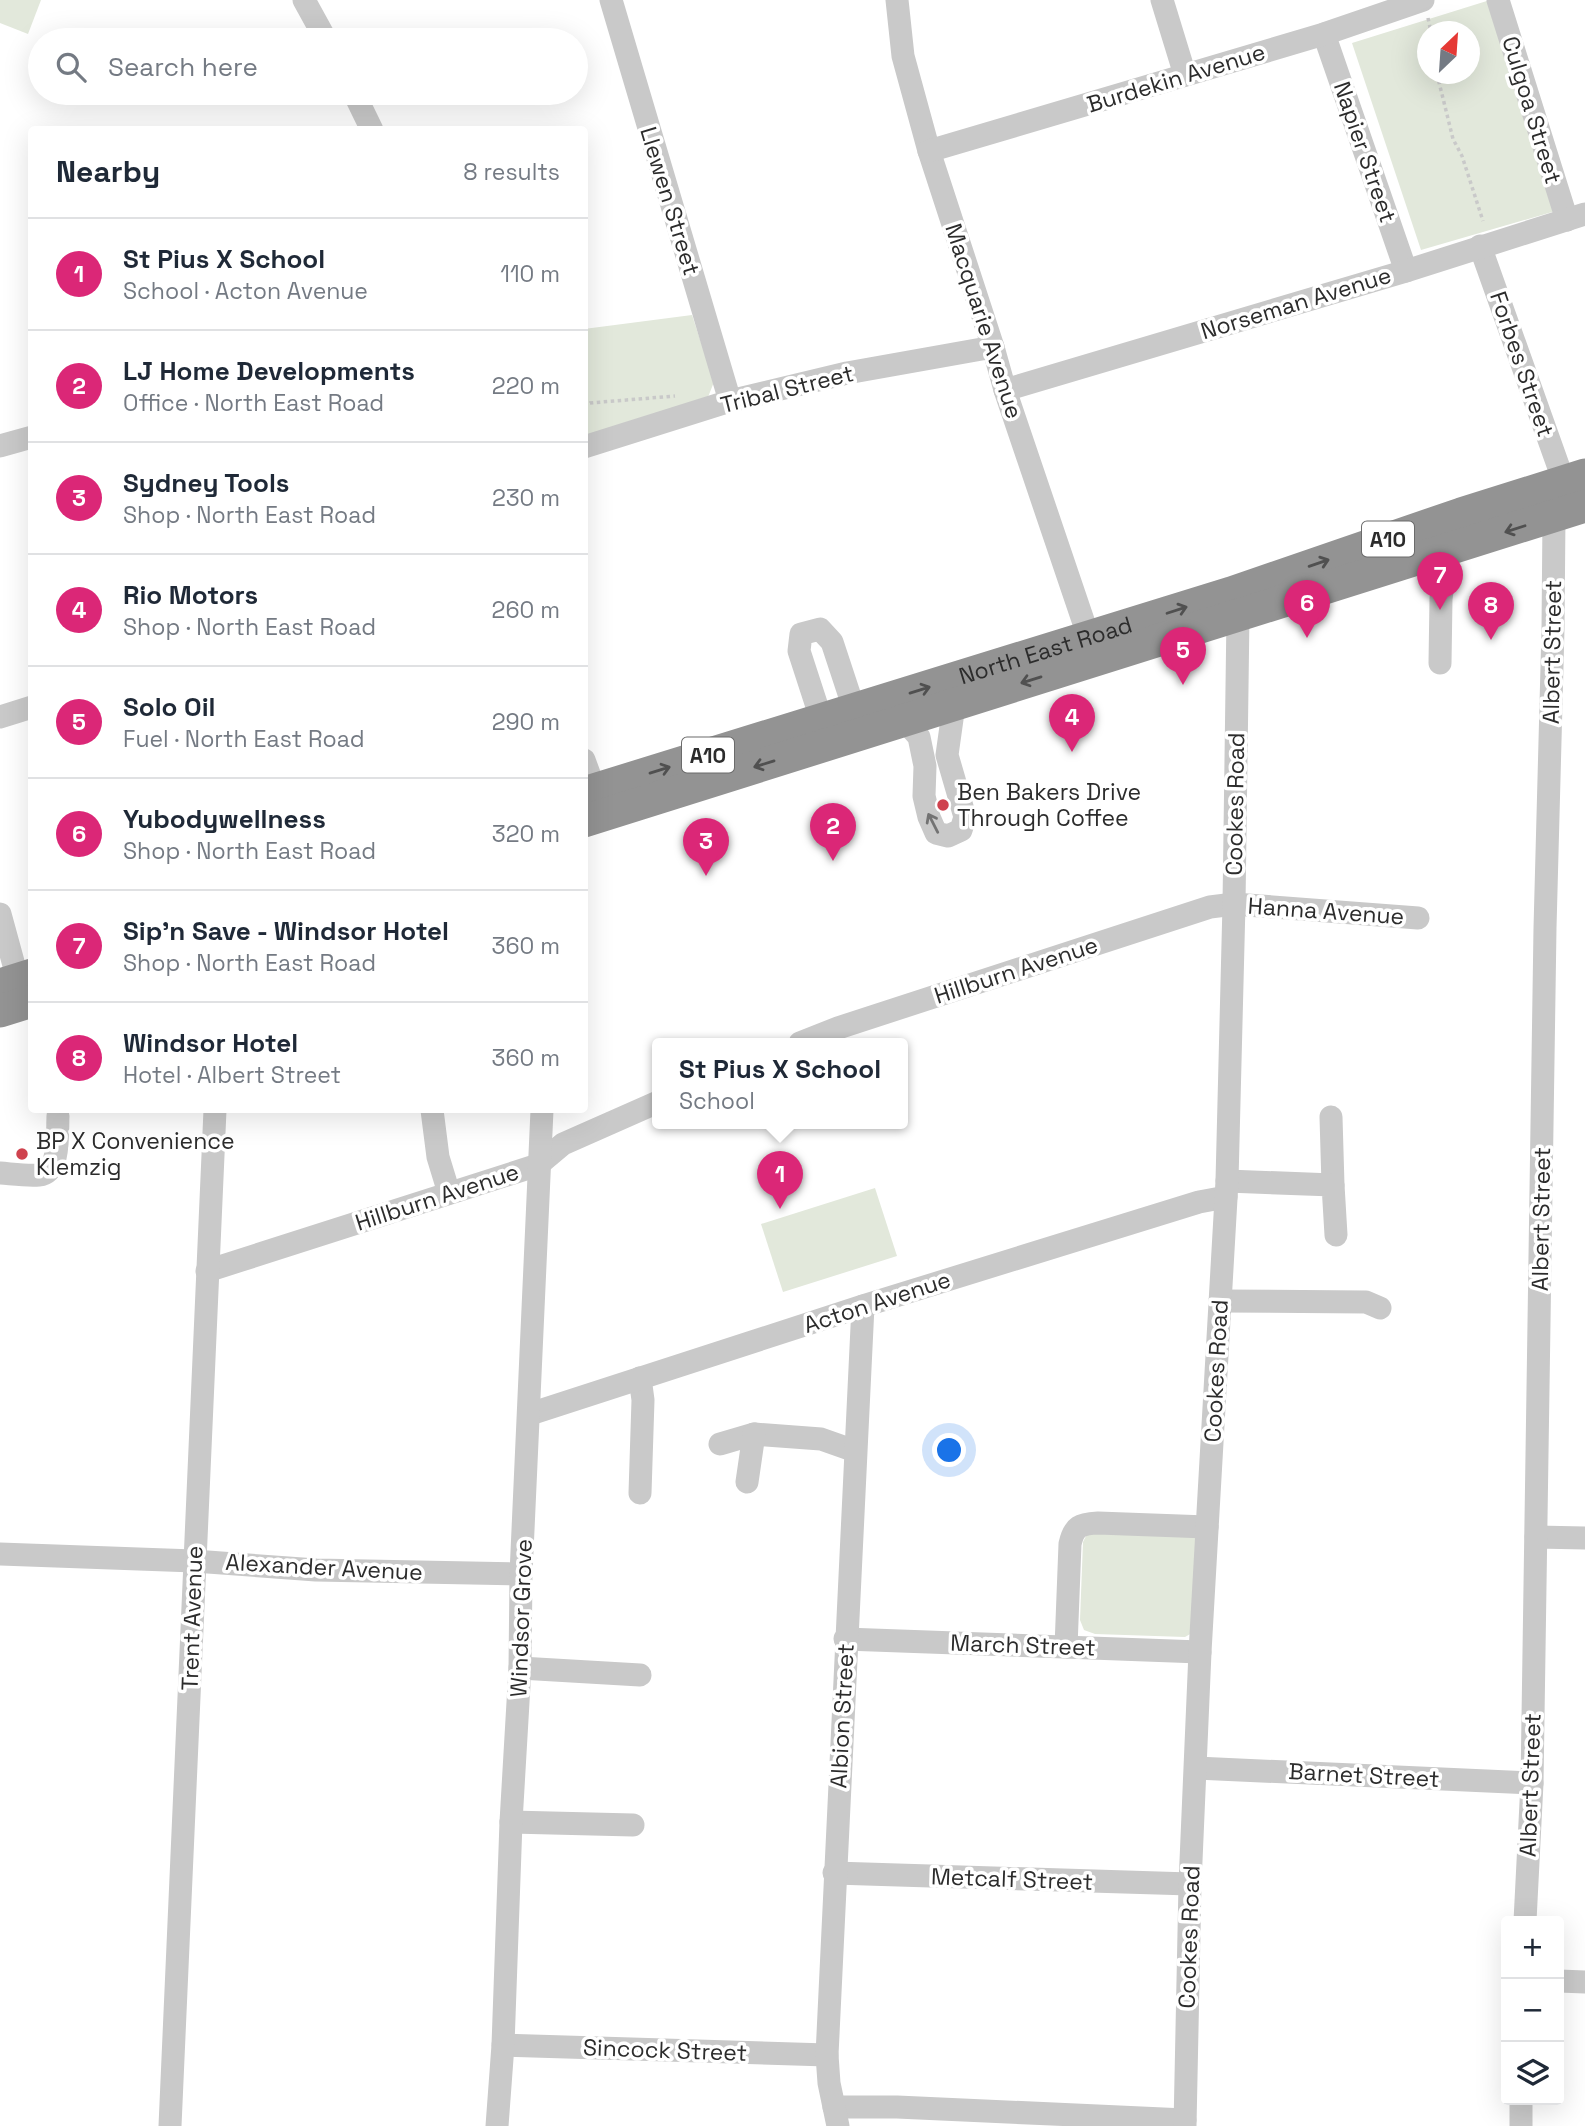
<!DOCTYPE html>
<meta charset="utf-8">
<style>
body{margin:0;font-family:"Space Grotesk",sans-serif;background:#f2f2f3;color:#1f2937}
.controls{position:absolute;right:21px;bottom:21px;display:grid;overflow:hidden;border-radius:7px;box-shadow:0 7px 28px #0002}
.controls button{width:63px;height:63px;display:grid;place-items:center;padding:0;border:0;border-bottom:2px solid #e0e1e3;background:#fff;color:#1f2937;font:35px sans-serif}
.compass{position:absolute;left:1417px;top:21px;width:63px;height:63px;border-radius:50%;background:#fff;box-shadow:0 7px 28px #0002;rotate:25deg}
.you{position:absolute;left:950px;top:1451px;width:24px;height:24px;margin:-18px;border:5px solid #fff;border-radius:50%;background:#1a73e8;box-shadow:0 0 0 10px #1a73e833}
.badge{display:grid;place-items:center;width:46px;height:46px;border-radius:50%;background:#db2777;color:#fff;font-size:23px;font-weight:700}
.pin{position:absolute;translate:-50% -58px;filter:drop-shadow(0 2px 4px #0008)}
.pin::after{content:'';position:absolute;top:37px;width:24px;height:21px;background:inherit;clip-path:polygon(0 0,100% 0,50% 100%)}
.popup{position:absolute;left:652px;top:1038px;width:256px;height:91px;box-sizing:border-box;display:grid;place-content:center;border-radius:7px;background:#fff;filter:drop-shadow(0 2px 5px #0005);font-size:23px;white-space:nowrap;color:#747a83}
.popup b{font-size:26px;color:#1f2937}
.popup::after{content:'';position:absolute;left:50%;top:100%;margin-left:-14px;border:14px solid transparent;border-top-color:#fff}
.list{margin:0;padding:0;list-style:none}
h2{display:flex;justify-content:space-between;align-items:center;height:91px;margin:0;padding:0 28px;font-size:30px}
h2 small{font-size:23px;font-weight:400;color:#747a83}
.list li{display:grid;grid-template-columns:46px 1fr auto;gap:21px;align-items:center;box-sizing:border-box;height:112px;padding:0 28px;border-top:2px solid #e0e1e3}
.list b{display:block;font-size:26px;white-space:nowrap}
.list p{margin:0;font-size:23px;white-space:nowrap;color:#747a83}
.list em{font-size:23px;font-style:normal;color:#747a83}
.icon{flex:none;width:38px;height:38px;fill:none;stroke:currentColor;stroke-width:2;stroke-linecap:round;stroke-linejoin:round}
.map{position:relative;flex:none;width:1585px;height:2126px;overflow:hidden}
.search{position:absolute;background:#fff;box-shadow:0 7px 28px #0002;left:28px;top:28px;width:560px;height:77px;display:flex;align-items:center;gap:18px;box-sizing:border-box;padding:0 24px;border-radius:38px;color:#747a83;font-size:26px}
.panel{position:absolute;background:#fff;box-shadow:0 7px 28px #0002;left:28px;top:126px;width:560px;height:987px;border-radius:7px}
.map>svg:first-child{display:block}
.green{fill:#e2e8db;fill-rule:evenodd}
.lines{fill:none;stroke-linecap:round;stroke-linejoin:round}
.path{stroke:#c9c9c9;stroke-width:3.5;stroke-dasharray:3.5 3.5;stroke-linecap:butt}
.minor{stroke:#c9c9c9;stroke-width:23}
.highway{stroke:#939393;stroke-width:33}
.oneway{stroke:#505050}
.oneway2{stroke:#737373}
.poi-dot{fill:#cf424e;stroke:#fff;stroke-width:2.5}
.labels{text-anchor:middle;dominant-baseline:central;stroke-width:7;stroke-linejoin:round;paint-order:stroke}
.shield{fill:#fff;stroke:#6b6b6b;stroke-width:2}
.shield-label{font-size:21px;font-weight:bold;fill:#2c2c2c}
.street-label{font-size:23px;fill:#2c2c2c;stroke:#fff}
.poi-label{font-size:23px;fill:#2c2c2c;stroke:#fff;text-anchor:start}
</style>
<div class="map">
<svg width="1585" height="2126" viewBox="0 0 1585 2126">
<rect width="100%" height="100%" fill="#fff"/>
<g class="green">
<path d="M 0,0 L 41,0 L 28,34 L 0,23 Z"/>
<path d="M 1490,0 L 1559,210 L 1421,250 L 1352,43 ZM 1428,32 L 1470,32 L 1470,74 L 1428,74 Z"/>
<path d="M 692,315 L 714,382 L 708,397 L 585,437 L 584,329 Z"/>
<path d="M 875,1188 L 897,1256 L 783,1292 L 761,1224 Z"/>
<path d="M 1088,1532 L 1197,1536 L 1192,1633 L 1185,1637 L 1095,1634 L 1084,1630 L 1080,1620 L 1083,1542 Z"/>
</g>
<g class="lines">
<g class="path">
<path d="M 1428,18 L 1431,32"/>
<path d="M 1437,74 L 1453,139 L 1462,156 L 1483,221"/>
<path d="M 584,407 L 590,403 L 675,396"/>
</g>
<g class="minor">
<path d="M 304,0 L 326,40"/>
<path d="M 611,0 L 730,401"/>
<path d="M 897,0 L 903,56 L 929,151 L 993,347 L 1005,390 L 1089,638"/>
<path d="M 1162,0 L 1185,75"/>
<path d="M 1498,0 L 1567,220"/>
<path d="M 1324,34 L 1406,271"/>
<path d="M 354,93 L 372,130"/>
<path d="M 929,151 L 1324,34 L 1423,0"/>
<path d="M 1480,246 L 1564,482"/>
<path d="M 1005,390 L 1406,271 L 1585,214"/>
<path d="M 0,446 L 32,437"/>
<path d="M 584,447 L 730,401 L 847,373 L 993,347"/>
<path d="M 1440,663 L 1441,599 L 1447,550"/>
<path d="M 0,717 L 32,707"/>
<path d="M 904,720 L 919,737 L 925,766 L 924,796 L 929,817 L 936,833 L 948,836 L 961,830 L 965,817 L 947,755 L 954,705"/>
<path d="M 825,731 L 799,651 L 801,634 L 820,629 L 832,642 L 859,724"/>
<path d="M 584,760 L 595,790"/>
<path d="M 0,914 L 18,980"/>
<path d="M 800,1043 L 838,1028 L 1210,907 L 1234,904 L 1418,918"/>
<path d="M 432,1110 L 438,1157 L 449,1193"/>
<path d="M 1331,1117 L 1333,1185"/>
<path d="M 0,1173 C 13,1174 27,1176 39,1175 C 61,1173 57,1132 58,1116"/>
<path d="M 1227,1181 L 1333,1185 L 1336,1235"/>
<path d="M 207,1271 L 538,1165 L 563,1144 L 658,1102"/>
<path d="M 1220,1301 L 1366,1302 L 1380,1308"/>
<path d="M 640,1378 L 643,1400 L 640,1493"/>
<path d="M 530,1414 L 863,1306 L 1199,1202 L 1226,1197"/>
<path d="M 720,1444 L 754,1434 L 821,1439 L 855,1451"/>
<path d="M 747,1482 L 754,1434"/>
<path d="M 1536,1537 L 1585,1538"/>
<path d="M 0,1554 L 194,1561 L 316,1570 L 521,1574"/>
<path d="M 845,1639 L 1200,1652"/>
<path d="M 1066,1647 L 1070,1544 C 1074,1526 1080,1524 1098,1523 L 1207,1527"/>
<path d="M 520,1668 L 640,1675"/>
<path d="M 1196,1768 L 1532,1783"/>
<path d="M 511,1822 L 633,1825"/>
<path d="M 834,1873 L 1190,1884"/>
<path d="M 1525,1921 L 1532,1783 L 1545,928 L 1553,629 L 1554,516"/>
<path d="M 1559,1981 L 1585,1982"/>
<path d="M 503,2045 L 827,2055"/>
<path d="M 834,2107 L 897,2107 L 1185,2120"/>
<path d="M 170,2126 L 215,1110"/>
<path d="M 497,2126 L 503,2045 L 511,1822 L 520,1668 L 521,1574 L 542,1110"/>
<path d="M 838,2126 L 829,2083 L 827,2055 L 863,1306"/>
<path d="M 1185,2126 L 1190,1884 L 1200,1652 L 1227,1181 L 1234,904 L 1238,615"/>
<path d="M 1521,2126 L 1521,2100"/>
</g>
<g class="highway">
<path id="s1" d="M 584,793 L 1231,593 L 1461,514 L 1585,475"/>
<path d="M 584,821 L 1585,506"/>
<path d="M 0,985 L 32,975"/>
<path d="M 0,1011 L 32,1001"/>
</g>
</g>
<defs><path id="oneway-shaft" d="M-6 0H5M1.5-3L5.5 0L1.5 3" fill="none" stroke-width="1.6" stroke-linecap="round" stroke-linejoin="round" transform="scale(1.75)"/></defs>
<g class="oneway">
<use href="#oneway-shaft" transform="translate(1515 529) rotate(162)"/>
<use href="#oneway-shaft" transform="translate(1319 563) rotate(-19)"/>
<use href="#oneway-shaft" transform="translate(1177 610) rotate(-18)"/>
<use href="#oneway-shaft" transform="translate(1031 680) rotate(163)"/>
<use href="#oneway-shaft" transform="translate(920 690) rotate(-17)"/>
<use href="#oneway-shaft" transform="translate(764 764) rotate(163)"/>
<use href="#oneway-shaft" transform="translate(660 770) rotate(-17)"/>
</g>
<use class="oneway2" href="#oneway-shaft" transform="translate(933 823) rotate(-117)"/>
<g class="poi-dot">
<circle cx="943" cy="805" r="7"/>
<circle cx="22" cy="1154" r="7"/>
</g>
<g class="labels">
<g class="shield">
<rect x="1362" y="521.5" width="52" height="35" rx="5"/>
<rect x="682" y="737.5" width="52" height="35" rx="5"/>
</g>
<g class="shield-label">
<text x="1388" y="539">A10</text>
<text x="708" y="755">A10</text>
</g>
<g class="street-label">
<text transform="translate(1176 78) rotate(-17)">Burdekin Avenue</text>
<text transform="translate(1532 110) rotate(73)">Culgoa Street</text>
<text transform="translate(1365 152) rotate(71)">Napier Street</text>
<text transform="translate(670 201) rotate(73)">Llewen Street</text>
<text transform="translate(1296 303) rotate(-17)">Norseman Avenue</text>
<text transform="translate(984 321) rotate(72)">Macquarie Avenue</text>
<text transform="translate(1522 364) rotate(71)">Forbes Street</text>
<text transform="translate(787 389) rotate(-14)">Tribal Street</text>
<text stroke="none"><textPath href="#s1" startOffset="483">North East Road</textPath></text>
<text transform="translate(1552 652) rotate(-89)">Albert Street</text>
<text transform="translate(1235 804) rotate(-89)">Cookes Road</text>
<text transform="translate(1326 911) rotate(4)">Hanna Avenue</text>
<text transform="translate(1016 970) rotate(-18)">Hillburn Avenue</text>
<text transform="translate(437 1197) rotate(-18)">Hillburn Avenue</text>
<text transform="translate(1541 1219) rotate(-89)">Albert Street</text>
<text transform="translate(877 1302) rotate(-18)">Acton Avenue</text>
<text transform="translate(1216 1371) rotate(-87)">Cookes Road</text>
<text transform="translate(324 1567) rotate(3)">Alexander Avenue</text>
<text transform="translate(192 1618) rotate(-88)">Trent Avenue</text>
<text transform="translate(521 1618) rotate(-88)">Windsor Grove</text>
<text transform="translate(1023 1645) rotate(2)">March Street</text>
<text transform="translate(842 1716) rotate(-87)">Albion Street</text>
<text transform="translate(1364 1775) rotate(3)">Barnet Street</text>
<text transform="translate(1530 1785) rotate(-88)">Albert Street</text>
<text transform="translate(1012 1879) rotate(2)">Metcalf Street</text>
<text transform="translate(1189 1937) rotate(-88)">Cookes Road</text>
<text transform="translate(665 2050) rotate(2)">Sincock Street</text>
</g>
<g class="poi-label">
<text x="957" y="792">Ben Bakers Drive<tspan x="957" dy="26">Through Coffee</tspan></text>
<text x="36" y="1141">BP X Convenience<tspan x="36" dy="26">Klemzig</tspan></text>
</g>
</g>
</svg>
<div class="controls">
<button>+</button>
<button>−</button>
<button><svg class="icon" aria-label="layers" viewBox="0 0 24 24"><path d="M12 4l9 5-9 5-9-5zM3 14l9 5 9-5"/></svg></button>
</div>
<svg class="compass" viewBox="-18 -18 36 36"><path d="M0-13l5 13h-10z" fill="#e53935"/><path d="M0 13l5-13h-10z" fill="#747a83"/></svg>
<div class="you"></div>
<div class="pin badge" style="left:780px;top:1209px">1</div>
<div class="popup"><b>St Pius X School</b>School</div>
<div class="pin badge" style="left:833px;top:861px">2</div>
<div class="pin badge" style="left:706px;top:876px">3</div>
<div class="pin badge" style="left:1072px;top:752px">4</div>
<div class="pin badge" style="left:1183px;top:685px">5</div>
<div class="pin badge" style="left:1307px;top:638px">6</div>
<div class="pin badge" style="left:1440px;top:610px">7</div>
<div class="pin badge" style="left:1491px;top:640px">8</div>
<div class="search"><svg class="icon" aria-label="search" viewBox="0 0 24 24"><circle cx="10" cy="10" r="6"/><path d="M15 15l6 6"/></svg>Search here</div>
<section class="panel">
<h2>Nearby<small>8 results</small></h2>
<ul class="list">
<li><span class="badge">1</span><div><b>St Pius X School</b><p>School · Acton Avenue</p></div><em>110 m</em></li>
<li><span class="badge">2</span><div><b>LJ Home Developments</b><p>Office · North East Road</p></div><em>220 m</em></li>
<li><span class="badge">3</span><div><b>Sydney Tools</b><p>Shop · North East Road</p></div><em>230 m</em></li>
<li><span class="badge">4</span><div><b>Rio Motors</b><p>Shop · North East Road</p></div><em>260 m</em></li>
<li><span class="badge">5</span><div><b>Solo Oil</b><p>Fuel · North East Road</p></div><em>290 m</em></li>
<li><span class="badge">6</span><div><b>Yubodywellness</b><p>Shop · North East Road</p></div><em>320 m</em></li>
<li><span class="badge">7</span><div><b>Sip'n Save - Windsor Hotel</b><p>Shop · North East Road</p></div><em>360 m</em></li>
<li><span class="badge">8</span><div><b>Windsor Hotel</b><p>Hotel · Albert Street</p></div><em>360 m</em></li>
</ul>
</section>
</div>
